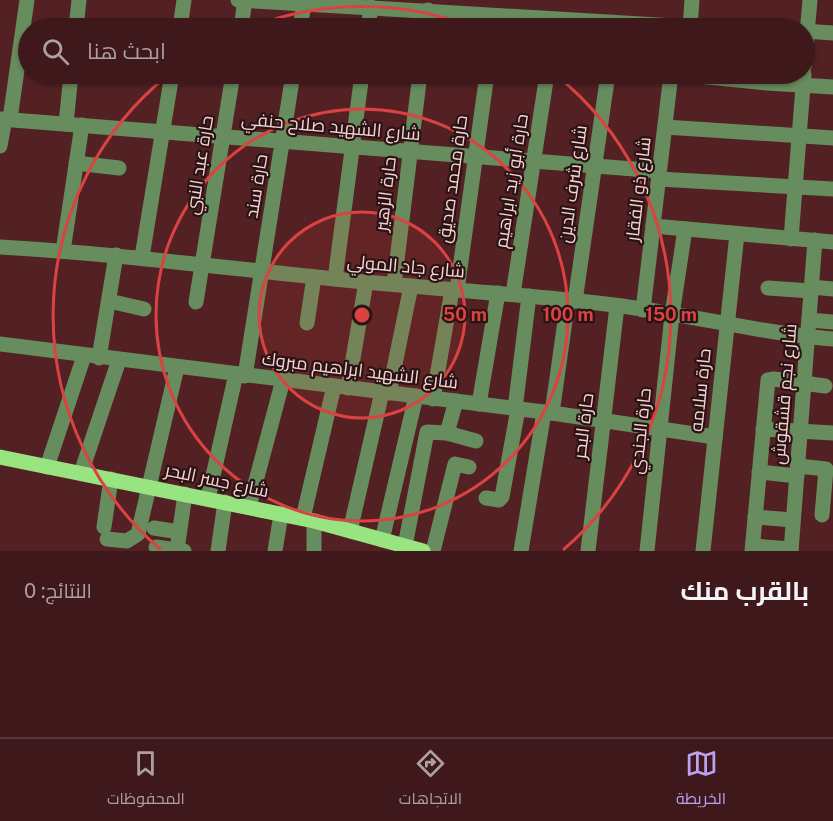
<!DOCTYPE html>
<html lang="ar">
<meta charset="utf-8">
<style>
body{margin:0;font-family:"Public Sans",Cairo,sans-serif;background:#452123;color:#f1f3f6;direction:rtl}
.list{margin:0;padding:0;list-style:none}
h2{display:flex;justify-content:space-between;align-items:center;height:78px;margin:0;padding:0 24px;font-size:26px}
h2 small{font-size:20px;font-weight:400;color:#ada0a2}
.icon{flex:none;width:33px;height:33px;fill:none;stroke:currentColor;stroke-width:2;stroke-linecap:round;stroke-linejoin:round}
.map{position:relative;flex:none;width:833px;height:551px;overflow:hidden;direction:ltr}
.search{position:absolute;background:#3e181a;box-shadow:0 2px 4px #0004;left:18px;right:18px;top:18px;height:66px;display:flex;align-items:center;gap:15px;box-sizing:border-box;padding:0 21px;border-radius:33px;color:#ada0a2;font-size:22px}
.sheet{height:186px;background:#3e181a}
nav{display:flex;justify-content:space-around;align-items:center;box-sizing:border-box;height:84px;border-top:2px solid #573739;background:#3e181a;font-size:16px;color:#ada0a2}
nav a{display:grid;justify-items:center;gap:3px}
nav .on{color:#bca0f2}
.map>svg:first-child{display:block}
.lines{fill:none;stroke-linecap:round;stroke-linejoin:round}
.minor{stroke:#678c5d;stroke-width:15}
.major{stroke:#97e481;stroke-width:15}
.ring{fill:none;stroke:#db4242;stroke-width:3}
.labels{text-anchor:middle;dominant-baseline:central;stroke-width:4.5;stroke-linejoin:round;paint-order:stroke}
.street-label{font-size:18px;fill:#f6d4d3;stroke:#2a1314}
.centre{fill:#db4242;stroke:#2a1314;stroke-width:3}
.ring-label{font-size:18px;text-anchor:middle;font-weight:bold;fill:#db4242;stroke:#2a1314;stroke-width:4.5;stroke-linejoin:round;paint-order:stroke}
</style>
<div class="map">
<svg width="833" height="551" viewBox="0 0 833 551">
<rect width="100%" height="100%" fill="#532023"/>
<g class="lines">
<g class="minor">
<path d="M 238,0 L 708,28"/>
<path d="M 76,28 L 79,0"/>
<path d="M 180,28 L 184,0"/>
<path d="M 241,28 L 245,0"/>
<path d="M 300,28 L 304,4"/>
<path d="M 368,28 L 371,7"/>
<path d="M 426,28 L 428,10"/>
<path d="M 690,28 L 692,0"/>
<path d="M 804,31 L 833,33"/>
<path d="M 804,67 L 810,0"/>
<path d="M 678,74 L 767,83 L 833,87"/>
<path d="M 0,119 L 659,171"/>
<path d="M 10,119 L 27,0"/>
<path d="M 66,124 L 71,74"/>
<path d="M 665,127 L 833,138"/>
<path d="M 0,146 L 5,119"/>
<path d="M 76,163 L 119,168"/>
<path d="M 659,179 L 833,189"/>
<path d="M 653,226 L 833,242"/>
<path d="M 791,239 L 804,74"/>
<path d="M 0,247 C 106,253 210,266 316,277 C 415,288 515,293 614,305 C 687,314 759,333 833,339"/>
<path d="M 63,251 L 82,125"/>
<path d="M 142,257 L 172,74"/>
<path d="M 335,279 L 362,74"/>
<path d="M 394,284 L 420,74"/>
<path d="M 812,287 L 833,289"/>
<path d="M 768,288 L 811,291"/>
<path d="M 457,290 L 487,74"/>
<path d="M 513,294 L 547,74"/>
<path d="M 109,301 L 144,309"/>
<path d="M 575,301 L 608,74"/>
<path d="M 196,302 L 233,74"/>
<path d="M 643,310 L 671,74"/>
<path d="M 809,320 L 833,322"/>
<path d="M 307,323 L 314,277"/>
<path d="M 0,344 L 552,413 L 715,437"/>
<path d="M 99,358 L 116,255"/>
<path d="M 245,376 L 293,74"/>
<path d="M 348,388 L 366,282"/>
<path d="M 389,393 L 411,286"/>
<path d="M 433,399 L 452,290"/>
<path d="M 479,404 L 498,293"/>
<path d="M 515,409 L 529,296"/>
<path d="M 552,413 L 568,300"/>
<path d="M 763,429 L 833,433"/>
<path d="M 447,433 L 476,441"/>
<path d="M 798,466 L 826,469 L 822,515"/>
<path d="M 47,467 L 84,356"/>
<path d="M 759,472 L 797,476"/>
<path d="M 81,473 L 119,360"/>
<path d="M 208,498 L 236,374"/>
<path d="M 486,498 L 499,500 L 502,497 L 518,409"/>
<path d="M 249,507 L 283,380"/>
<path d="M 755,517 L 793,520"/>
<path d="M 303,518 L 334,386"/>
<path d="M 104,527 L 111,479"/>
<path d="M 154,528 L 179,532"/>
<path d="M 350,531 L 382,392"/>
<path d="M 107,539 L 127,541 L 138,534 L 177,367"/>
<path d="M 382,540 L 416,396"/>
<path d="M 405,546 L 427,432 L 447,433 L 456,401"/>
<path d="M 753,546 L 791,549"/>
<path d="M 156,547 L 184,551"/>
<path d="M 177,550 L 185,494"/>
<path d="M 218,551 L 225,502"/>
<path d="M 275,551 L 281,514"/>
<path d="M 314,551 L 314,521"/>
<path d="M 433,551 L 455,464 L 469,467"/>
<path d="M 521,551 L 544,412"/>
<path d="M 588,551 L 617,306"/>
<path d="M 647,551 L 672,315 L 685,229"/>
<path d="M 703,551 L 737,234"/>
<path d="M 752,551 L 768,380 L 774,379 L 825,386"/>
<path d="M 791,551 L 815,240"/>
</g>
<path class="major" d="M 0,457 L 314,521 L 423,551"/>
</g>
<circle cx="362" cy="315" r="103" fill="#db4242" fill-opacity=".12"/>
<g class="ring">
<circle cx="362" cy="315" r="103"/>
<circle cx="362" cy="315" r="206"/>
<path d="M161 550A309 309 0 0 1 168 75M249 28A309 309 0 0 1 475 28M556 75A309 309 0 0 1 563 550"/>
</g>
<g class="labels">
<g class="street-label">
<text transform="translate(331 126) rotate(5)">شارع الشهيد صلاح حنفي</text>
<text transform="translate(199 165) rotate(-81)">حارة عبد النبي</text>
<text transform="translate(452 179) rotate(-82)">حارة محمد صديق</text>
<text transform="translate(511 181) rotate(-81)">حارة أبو زيد ابراهيم</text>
<text transform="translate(572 184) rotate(-82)">شارع شرف الدين</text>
<text transform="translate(256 186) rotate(-81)">حارة سند</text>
<text transform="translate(638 189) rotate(-83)">شارع ذو الفقار</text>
<text transform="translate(385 194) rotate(-83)">حارة الزهير</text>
<text transform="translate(406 266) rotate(5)">شارع جاد المولي</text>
<text transform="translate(360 370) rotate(7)">شارع الشهيد ابراهيم مبروك</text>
<text transform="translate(700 390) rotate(-84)">حارة سلامه</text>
<text transform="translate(784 394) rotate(-85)">شارع نجم قشقوش</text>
<text transform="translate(583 426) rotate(-83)">حارة البحر</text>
<text transform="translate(640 431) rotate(-84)">حارة الجندي</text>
<text transform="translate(217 480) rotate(12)">شارع جسر البحر</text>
</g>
</g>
<circle cx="362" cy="315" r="9" class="centre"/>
<g class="ring-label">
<text x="465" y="321">50 m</text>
<text x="568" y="321">100 m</text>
<text x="671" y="321">150 m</text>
</g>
</svg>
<div class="search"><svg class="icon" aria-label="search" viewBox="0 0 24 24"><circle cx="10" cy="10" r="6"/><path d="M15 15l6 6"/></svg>ابحث هنا</div>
</div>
<section class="sheet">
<h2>بالقرب منك<small>النتائج: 0</small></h2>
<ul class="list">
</ul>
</section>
<nav>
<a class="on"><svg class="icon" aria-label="map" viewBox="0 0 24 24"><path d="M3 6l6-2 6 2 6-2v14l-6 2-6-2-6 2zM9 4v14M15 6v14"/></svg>الخريطة</a>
<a><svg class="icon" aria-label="directions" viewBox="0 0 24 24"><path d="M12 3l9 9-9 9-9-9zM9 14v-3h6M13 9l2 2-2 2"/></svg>الاتجاهات</a>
<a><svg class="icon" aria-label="saved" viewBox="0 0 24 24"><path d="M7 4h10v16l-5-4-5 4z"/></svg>المحفوظات</a>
</nav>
